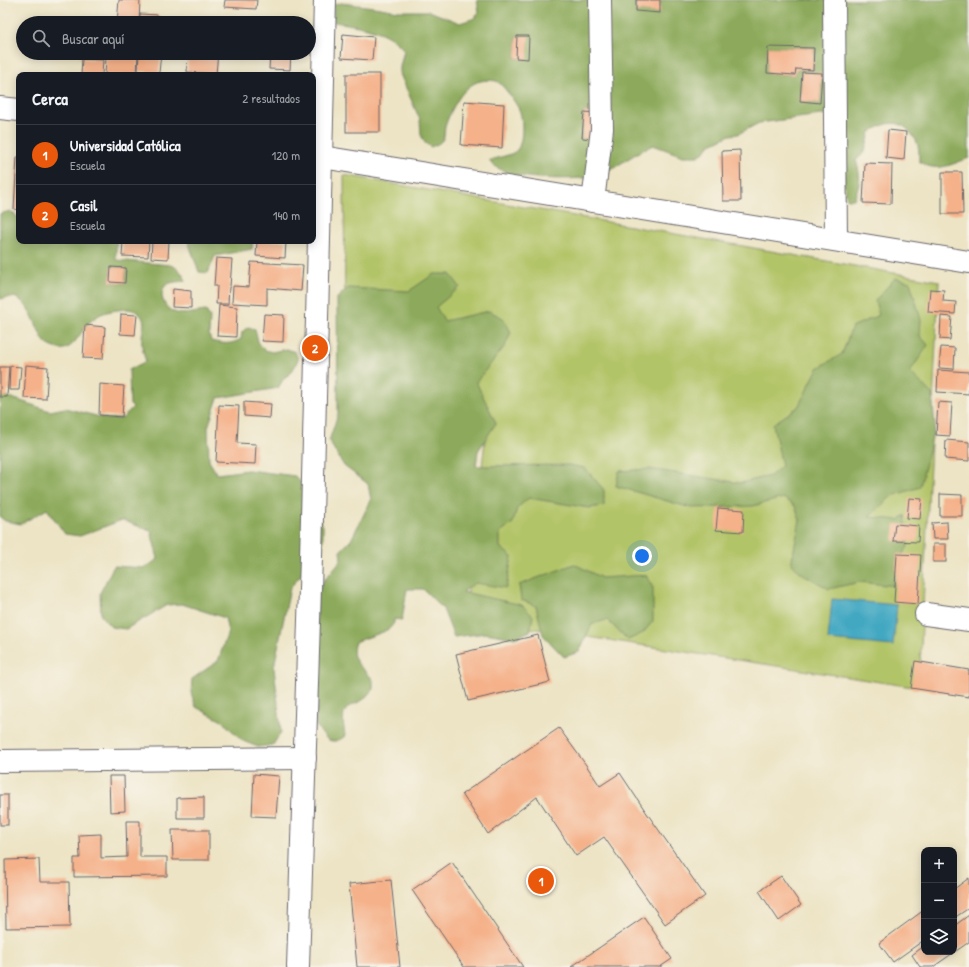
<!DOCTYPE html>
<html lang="es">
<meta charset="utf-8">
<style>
body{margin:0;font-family:"Patrick Hand",sans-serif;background:#242831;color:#f1f3f6}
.controls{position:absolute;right:12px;bottom:12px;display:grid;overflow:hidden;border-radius:8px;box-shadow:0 2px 10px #0003}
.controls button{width:36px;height:36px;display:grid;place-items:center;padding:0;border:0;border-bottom:1px solid #363941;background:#171b24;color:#f1f3f6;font:20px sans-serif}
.you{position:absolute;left:642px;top:556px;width:14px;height:14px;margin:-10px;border:3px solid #fff;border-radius:50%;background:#1a73e8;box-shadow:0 0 0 6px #1a73e833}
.badge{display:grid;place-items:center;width:26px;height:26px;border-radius:50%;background:#ea580c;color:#fff;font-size:13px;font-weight:700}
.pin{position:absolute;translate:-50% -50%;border:2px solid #fff;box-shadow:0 1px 4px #0006}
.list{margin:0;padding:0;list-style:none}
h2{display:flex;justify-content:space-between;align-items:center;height:52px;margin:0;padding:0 16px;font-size:17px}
h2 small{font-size:13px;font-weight:400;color:#9ea1a6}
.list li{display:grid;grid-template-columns:26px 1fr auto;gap:12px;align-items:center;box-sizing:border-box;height:60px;padding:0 16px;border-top:1px solid #363941}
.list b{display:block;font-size:15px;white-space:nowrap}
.list p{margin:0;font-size:13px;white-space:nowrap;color:#9ea1a6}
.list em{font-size:13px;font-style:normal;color:#9ea1a6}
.icon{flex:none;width:22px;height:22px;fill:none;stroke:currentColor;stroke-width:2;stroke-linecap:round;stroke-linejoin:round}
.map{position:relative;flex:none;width:969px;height:967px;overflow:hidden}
.search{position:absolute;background:#171b24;box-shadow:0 2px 10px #0003;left:16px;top:16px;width:300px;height:44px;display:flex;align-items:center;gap:10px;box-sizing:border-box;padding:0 14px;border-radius:22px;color:#9ea1a6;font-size:15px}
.panel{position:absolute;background:#171b24;box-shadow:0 2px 10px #0003;left:16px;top:72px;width:300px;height:172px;border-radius:8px}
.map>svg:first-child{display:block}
.green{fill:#b2c467;stroke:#6a7351}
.forest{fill:#8daa5c;stroke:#58664c;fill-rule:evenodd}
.water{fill:#42a8c2;stroke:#32657e}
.building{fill:#f5b189}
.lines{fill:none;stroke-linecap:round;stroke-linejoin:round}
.minor-casing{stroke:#69666b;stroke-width:24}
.minor{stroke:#fff;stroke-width:22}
</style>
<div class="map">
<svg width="969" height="967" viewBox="0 0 969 967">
<rect width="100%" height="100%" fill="#f7f3e8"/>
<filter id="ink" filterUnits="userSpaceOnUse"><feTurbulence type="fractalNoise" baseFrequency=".025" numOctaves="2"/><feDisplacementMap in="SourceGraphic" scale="8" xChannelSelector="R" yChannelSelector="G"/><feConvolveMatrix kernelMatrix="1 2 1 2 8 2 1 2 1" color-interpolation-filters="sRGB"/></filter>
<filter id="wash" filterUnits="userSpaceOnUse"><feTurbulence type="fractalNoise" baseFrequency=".012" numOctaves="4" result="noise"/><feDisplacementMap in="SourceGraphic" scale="16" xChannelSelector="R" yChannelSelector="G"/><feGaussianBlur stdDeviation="0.9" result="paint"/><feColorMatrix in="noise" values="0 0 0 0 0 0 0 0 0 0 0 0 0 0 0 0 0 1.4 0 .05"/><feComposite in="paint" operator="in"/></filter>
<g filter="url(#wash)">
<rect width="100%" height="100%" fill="#ede4c5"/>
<path class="green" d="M 344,175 L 939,281 L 919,688 L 465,618 L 486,431 L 345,329 Z"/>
<g class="forest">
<path d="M 477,0 L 636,0 L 636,11 L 659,13 L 660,0 L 969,0 L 969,158 C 952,164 935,174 919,161 C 919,147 919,143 910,132 C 898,117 883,124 870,132 C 867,145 866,153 856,160 C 861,179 861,181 854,199 L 847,199 C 845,190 843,180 843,171 C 843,166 845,160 846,155 C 850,133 847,117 821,115 L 759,123 L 738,134 L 730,135 L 709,145 L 704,152 L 698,156 L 683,156 L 653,145 C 645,149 638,152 631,157 C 620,164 611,170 599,175 C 583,181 532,179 516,175 C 506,173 496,168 489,161 C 496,157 512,156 517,150 C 523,143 523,121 520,112 C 518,105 502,83 496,81 C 492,80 484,80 481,81 C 463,84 450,111 445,127 C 444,131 445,135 443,139 C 440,144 435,145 431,147 L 425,143 L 421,135 L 420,120 L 400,74 L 400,67 L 404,50 C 387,29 360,26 334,22 L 333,5 L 341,3 L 374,7 L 398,11 L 429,11 L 460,23 L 475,18 L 479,12 ZM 517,36 L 529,37 L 527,59 L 516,58 ZM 768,47 L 814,48 L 813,70 L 796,69 L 795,75 L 767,73 ZM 802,73 L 822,74 L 820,103 L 800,101 ZM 584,112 L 597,113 L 582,138 Z"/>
<path d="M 10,211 L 19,218 L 19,241 L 116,241 C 117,247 115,253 116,260 L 170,265 C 179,268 182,272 186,281 C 180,282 170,281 165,286 C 158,295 165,309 174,312 C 183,316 196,312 206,311 L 210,317 L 209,334 L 211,341 C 223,344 231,345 241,339 L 242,332 L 248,327 L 255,329 L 259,345 L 265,350 L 272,352 L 287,349 L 295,352 L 298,359 L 295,366 L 291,373 L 284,378 L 278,388 L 218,398 L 208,427 L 209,461 L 217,474 L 248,470 L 295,476 L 305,487 L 323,526 L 323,542 L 316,556 L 290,588 L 274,667 L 281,732 L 273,745 L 258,747 L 243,741 L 222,721 L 196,707 L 191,693 L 192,679 L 218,661 L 228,632 L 225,618 L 182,604 L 167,605 L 126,629 L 111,627 L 101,616 L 100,593 L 114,566 L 145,568 L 158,559 L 151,531 L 122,520 L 80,536 L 65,534 L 47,509 L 21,524 L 5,521 L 0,517 L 0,396 L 6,396 L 50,411 L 65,408 L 108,419 L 123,418 L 133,407 L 130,405 L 129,370 L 146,361 C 143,354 141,344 142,337 C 142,332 145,324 143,319 C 140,312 133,309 126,309 C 117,310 107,311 99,315 C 95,318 90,321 87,325 C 80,333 72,352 59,349 C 55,348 48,346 45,342 C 37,332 30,298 12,297 C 8,297 4,298 0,299 L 0,214 ZM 111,267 L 126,268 L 125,283 L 110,282 Z"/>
<path d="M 188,241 L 253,241 L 252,249 L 215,256 L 208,273 L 199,272 Z"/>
<path d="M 434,274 L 450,274 L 460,287 L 436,307 L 444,321 L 489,311 L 503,318 L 511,332 L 505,346 L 476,382 L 496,423 L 478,451 L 476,466 L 569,465 L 585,468 L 604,490 L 604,506 L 589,508 L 529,498 L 517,508 L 513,523 L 500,532 L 500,547 L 512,557 L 506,588 L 475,583 L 463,592 L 522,605 L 533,616 L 530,631 L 515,638 L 486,633 L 454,637 L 443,609 L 423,589 L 407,589 L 402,620 L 394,619 L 394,623 L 390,628 L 383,632 L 355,642 C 348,661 363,667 373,680 L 373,689 L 363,700 L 348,707 L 344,713 L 343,721 L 345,736 C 330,748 324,737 316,725 L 317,592 L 321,584 L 341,560 L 340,551 L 351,540 L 371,500 L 368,484 L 344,466 L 329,441 L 338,414 L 337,298 L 348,288 L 409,291 Z"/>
<path d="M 895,278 L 910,282 L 921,320 L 920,336 L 928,345 L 910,372 L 932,394 L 935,426 L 920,487 L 892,496 L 869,517 L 899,520 L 905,515 L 908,547 L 899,559 L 904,587 L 860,582 L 829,589 L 803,574 L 791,564 L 800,520 L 795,506 L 783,498 L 753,506 L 691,508 L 616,486 L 619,471 L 649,469 L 741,483 L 770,476 L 782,466 L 773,424 L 798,407 L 818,368 L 842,354 L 852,327 L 879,315 L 875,301 Z"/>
<path d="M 574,564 L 602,578 L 646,575 L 653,588 L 653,621 L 643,633 L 628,640 L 607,620 L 592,624 L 579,652 L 564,657 L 543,635 L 536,606 L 521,600 L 519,585 Z"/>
</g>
<path class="water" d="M 832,599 L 897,605 L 893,646 L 828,640 Z"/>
<g id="blocks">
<g class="building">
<path d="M 119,0 L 140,0 L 139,23 L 117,23 Z"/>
<path d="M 225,0 L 257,0 L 256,9 L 224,7 Z"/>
<path d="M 636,0 L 660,0 L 660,13 L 636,11 Z"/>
<path d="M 140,14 L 158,15 L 158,23 L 140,23 Z"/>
<path d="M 343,34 L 374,37 L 372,60 L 341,58 Z"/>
<path d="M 517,36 L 529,36 L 528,59 L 516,58 Z"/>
<path d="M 768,47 L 814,48 L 813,70 L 796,69 L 795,75 L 767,73 Z"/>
<path d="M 80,53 L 138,53 L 137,75 L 105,75 L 106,59 L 80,58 Z"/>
<path d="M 139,53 L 161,53 L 159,73 L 138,71 Z"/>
<path d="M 188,53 L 218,53 L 216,74 L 187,72 Z"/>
<path d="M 270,53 L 291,53 L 290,70 L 269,69 Z"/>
<path d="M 82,59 L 103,60 L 102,75 L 81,75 Z"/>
<path d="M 802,72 L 822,73 L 820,103 L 800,101 Z"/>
<rect x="346" y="74" width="34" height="58"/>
<path d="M 464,101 L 504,104 L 502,148 L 461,145 Z"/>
<path d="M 584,112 L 597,113 L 595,139 L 582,138 Z"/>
<path d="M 888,130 L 906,132 L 904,160 L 886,158 Z"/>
<path d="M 740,150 L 741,201 L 723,201 L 722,151 Z"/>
<path d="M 17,157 L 19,157 L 19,210 L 14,209 Z"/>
<path d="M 865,163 L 892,164 L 891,204 L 863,203 Z"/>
<path d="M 942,172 L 962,172 L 963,214 L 942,214 Z"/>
<path d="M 123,241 L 149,241 L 148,257 L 122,256 Z"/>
<path d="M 152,241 L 169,241 L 168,259 L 151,258 Z"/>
<path d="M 257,241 L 286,241 L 285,258 L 256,256 Z"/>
<path d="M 216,258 L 232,259 L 230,287 L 229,287 L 228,304 L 216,304 L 217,286 L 214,286 Z"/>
<path d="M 251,262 L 303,265 L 301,291 L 267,288 L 267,305 L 232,303 L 233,286 L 249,287 Z"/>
<path d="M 111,267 L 126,268 L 125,283 L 110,282 Z"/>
<path d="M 173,289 L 191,291 L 191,308 L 172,307 Z"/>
<path d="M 930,289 L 944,290 L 943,301 L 956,302 L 955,314 L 928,312 Z"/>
<path d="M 219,305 L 237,307 L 236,337 L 217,336 Z"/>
<path d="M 121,314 L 137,315 L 135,335 L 120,334 Z"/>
<path d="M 264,314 L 284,315 L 283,342 L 262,341 Z"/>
<path d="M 941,316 L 952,317 L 950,340 L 940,339 Z"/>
<path d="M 85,325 L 105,327 L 103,359 L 83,358 Z"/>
<path d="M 941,347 L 955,348 L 954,369 L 939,368 Z"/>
<path d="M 26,365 L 48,367 L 46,399 L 24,398 Z"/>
<path d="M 10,366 L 21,367 L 19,390 L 9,390 Z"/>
<path d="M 0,367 L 9,367 L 7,397 L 0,397 Z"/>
<path d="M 938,370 L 969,372 L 969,394 L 937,392 Z"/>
<path d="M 100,384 L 124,386 L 122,417 L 99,415 Z"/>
<path d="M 244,402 L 271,404 L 270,418 L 244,416 Z"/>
<path d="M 938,402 L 952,403 L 950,436 L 936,435 Z"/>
<path d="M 219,405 L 239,406 L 237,443 L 256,444 L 255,464 L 216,462 Z"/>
<path d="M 946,440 L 969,442 L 969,461 L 945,459 Z"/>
<path d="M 940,494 L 962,495 L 962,516 L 940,516 Z"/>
<path d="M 909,498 L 922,499 L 920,519 L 907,518 Z"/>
<path d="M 718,508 L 744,510 L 743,532 L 716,530 Z"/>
<path d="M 947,522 L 948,539 L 933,539 L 932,523 Z"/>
<path d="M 895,524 L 919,526 L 918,542 L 893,541 Z"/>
<rect x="933" y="544" width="13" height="18"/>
<path d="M 897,554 L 921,555 L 918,604 L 894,602 Z"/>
<path d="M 538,635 L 550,682 L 468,701 L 456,654 Z"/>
<path d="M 915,661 L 969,670 L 969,697 L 911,688 Z"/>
<path d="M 559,728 L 586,765 L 600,786 L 620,773 L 644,809 L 705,896 L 665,924 L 604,837 L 576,856 L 537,797 L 488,834 L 462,794 Z"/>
<path d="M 254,774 L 279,776 L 276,817 L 252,816 Z"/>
<path d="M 109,776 L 124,776 L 125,811 L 110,812 Z"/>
<rect x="0" y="795" width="8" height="30"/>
<path d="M 204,797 L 204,818 L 177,818 L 177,798 Z"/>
<path d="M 126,821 L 140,821 L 140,857 L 167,857 L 167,876 L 74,877 L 74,858 L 80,858 L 79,835 L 101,834 L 101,858 L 127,857 Z"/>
<path d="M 172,830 L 209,830 L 209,860 L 173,860 Z"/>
<path d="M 39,859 L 40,882 L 69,882 L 70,927 L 6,928 L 5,860 Z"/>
<path d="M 452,862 L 523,967 L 464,967 L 412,890 Z"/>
<path d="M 781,876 L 801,905 L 779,921 L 759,891 Z"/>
<path d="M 969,878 L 969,908 L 954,918 L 954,889 Z"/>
<path d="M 391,880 L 400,967 L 357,967 L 349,884 Z"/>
<path d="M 924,910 L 924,940 L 893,962 L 879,943 Z"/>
<path d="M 969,915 L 969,942 L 933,967 L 920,967 L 912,955 L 924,946 L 924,952 L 954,952 L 954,926 Z"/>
<path d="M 644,917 L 672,959 L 660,967 L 571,967 Z"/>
</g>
</g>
</g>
<g filter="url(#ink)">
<use href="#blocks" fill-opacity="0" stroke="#69666b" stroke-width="1"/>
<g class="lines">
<defs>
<g id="minor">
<path d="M 834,0 L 836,240"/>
<path d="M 0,108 L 19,110"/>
<path d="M 322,157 L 969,262"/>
<path d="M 593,201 L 602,129 L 600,0"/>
<path d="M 926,614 L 969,620"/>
<path d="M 0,761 L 305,758"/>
<path d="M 298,967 L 311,557 L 325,0"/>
</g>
</defs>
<use href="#minor" class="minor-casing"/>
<use href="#minor" class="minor"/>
</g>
</g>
</svg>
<div class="controls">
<button>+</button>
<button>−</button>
<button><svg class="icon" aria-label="layers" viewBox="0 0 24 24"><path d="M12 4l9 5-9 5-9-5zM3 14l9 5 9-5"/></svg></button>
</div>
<div class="you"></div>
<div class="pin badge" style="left:541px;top:881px">1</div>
<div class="pin badge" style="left:315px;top:348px">2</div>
<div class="search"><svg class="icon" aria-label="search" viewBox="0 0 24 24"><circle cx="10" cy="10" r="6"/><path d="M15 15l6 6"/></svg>Buscar aquí</div>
<section class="panel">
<h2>Cerca<small>2 resultados</small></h2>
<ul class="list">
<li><span class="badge">1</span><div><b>Universidad Católica</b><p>Escuela</p></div><em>120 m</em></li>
<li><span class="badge">2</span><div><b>Casil</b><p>Escuela</p></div><em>140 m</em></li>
</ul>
</section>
</div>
